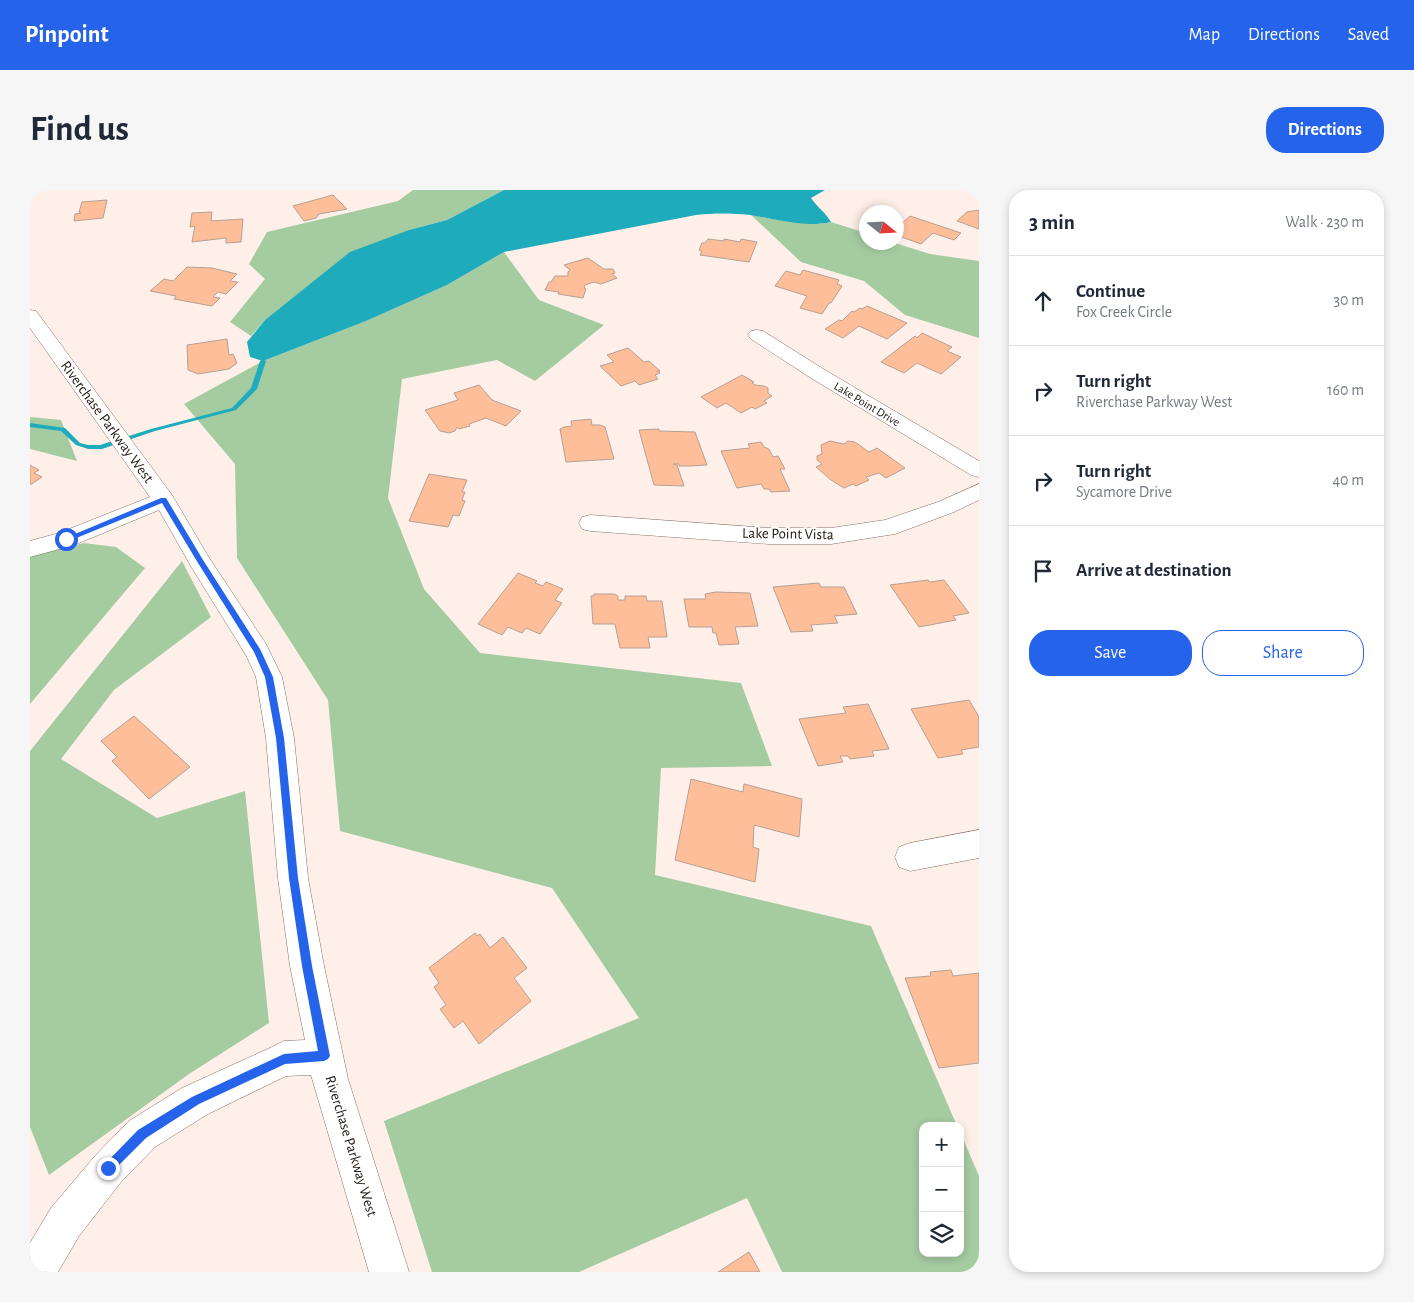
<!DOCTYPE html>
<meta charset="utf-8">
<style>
body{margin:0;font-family:"Alegreya Sans",sans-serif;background:#f6f6f7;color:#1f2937}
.controls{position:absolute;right:15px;bottom:15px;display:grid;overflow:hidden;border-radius:10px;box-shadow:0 2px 8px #0003}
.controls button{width:45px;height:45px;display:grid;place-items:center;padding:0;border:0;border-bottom:1px solid #e0e1e3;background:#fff;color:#1f2937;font:25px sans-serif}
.compass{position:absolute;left:829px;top:15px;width:45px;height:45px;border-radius:50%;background:#fff;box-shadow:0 2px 8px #0003;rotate:108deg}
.stop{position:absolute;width:15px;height:15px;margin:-11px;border:4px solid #2563eb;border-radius:50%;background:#fff}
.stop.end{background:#2563eb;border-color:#fff;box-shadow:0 1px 5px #0008}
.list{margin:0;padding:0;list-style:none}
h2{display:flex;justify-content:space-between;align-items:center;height:65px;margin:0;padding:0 20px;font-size:21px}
h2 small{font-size:16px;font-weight:400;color:#747a83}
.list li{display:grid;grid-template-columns:32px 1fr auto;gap:15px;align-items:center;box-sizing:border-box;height:90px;padding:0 20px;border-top:1px solid #e0e1e3}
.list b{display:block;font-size:19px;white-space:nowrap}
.list p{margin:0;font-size:16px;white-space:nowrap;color:#747a83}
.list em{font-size:16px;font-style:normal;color:#747a83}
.actions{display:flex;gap:10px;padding:15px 20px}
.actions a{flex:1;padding:11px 0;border:1px solid #2563eb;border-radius:20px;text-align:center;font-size:18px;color:#2563eb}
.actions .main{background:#2563eb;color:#fff}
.icon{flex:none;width:28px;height:28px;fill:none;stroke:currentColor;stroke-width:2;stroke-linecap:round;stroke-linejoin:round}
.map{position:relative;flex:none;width:949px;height:1082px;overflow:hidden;border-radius:20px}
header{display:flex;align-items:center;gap:30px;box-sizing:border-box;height:70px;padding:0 25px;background:#2563eb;color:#fff}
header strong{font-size:24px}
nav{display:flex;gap:28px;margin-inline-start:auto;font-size:18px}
.intro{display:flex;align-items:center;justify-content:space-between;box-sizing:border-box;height:120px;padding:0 30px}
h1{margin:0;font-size:35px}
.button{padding:12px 22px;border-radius:20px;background:#2563eb;color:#fff;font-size:18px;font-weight:700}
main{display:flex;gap:30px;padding:0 30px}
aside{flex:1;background:#fff;border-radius:20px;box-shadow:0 2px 8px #0003}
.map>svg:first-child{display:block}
.green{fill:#a5cba1}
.water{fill:#1eacbd}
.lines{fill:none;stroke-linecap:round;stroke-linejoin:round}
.stream{fill:#1eacbd;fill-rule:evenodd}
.building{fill:#ffbe9a;stroke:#b5a094}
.minor-casing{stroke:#846f65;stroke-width:1}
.minor{fill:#fff;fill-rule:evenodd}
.route{fill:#2563eb}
.labels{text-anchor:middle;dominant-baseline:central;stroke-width:4;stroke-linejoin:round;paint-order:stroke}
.far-street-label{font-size:12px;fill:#201814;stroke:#fff}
.street-label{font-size:15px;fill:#201814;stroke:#fff}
</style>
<header>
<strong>Pinpoint</strong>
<nav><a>Map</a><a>Directions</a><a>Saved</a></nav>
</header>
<div class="intro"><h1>Find us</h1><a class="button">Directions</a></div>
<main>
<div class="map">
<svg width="949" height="1082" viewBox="0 0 949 1082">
<rect width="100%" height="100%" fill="#fef0e9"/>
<g class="green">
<path d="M 383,0 L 474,0 L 417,30 L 379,40 L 273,100 L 235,130 L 221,146 L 200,132 L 235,89 L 219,74 L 237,42 L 368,11 Z"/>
<path d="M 721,25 L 748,30 L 790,34 L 801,32 L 836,43 L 836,52 L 865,53 L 900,64 L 949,71 L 949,148 L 875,125 L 834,91 L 771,72 Z"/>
<path d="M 474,62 L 509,110 L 574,135 L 505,191 L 467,170 L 372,189 L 358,308 L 394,399 L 450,463 L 711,493 L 742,576 L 631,578 L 625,685 L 841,736 L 927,936 L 893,936 L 893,1063 L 930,1063 L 930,942 L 949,986 L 949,1082 L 752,1082 L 717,1008 L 549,1082 L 402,1082 L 354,931 L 609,828 L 522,698 L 310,641 L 298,510 L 207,368 L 205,274 L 154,214 L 233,171 L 336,131 L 417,95 Z"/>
<path d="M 0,227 L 31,230 L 47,271 L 0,259 Z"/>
<path d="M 54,353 L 86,357 L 115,378 L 0,514 L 0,366 Z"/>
<path d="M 152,371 L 181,427 L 84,500 L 31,569 L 127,628 L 215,601 L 239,833 L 159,884 L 19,985 L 0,937 L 0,561 Z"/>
</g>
<path class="water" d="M 474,0 L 795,0 L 781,8 C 787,17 796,23 801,32 C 774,38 746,29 720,25 C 701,23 684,23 666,25 L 474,62 L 417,95 L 336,131 L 233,171 L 220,167 L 217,152 L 235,130 L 320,62 L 379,40 L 417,30 Z"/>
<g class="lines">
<path class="stream" d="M 233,169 L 236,171 L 227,199 L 206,220 L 125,241 L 72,259 L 58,259 L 46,255 L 31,241 L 0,237 L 0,233 L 35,238 L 50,253 L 58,255 L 70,255 L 121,239 L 202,218 L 221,198 L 230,171 Z"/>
</g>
<g class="building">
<path d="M 303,5 L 317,19 L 289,24 L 286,28 L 274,31 L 263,16 Z"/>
<path d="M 77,10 L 73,28 L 44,31 L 45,24 L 51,23 L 49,22 L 52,12 Z"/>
<path d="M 949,20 L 949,39 L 927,31 L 937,22 Z"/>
<path d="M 182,22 L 181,31 L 213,29 L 211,52 L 196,53 L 196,48 L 162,52 L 165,36 L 160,37 L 162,23 Z"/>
<path d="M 880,26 L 931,43 L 924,50 L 903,43 L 891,54 L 866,45 L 866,35 L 870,35 Z"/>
<path d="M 678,49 L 694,51 L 694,49 L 710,52 L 711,49 L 727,52 L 719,72 L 670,65 L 672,61 L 669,60 L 672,53 L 675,53 Z"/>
<path d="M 558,68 L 574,79 L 583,79 L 585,83 L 582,84 L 587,88 L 571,94 L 564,92 L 555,95 L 554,98 L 556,99 L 553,108 L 528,104 L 529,102 L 515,100 L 519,92 L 521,92 L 525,86 L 538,86 L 538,82 L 540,80 L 534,75 Z"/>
<path d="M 157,77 L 182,78 L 207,84 L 200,91 L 208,92 L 196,104 L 188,102 L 183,107 L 190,108 L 182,116 L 144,109 L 146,106 L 120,101 L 134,89 L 143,91 Z"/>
<path d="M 773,80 L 809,90 L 807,94 L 812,96 L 801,113 L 799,113 L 792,124 L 770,118 L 777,106 L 745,96 L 756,81 L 770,85 Z"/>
<path d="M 837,116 L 877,133 L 857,149 L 829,136 L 813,148 L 795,139 L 809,130 L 812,131 L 822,121 L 824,122 L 830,118 L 832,119 Z"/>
<path d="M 892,143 L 922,157 L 917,161 L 931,167 L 911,184 L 887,173 L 874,183 L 851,172 L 885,146 L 887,148 Z"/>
<path d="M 197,149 L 199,165 L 203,164 L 207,173 L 199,179 L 168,184 L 158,180 L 157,155 Z"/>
<path d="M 598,158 L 614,172 L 619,171 L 630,181 L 627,181 L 630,183 L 625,185 L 628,189 L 609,195 L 605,191 L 591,196 L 570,176 L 584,172 L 577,165 Z"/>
<path d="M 712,185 L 724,192 L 722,193 L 725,195 L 734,196 L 738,198 L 738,203 L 742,206 L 734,211 L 737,213 L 725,219 L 722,217 L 711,223 L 696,213 L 687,218 L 671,207 Z"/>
<path d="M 449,195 L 462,210 L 491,221 L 476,236 L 456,228 L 439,234 L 440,236 L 429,239 L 427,237 L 425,241 L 419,243 L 410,241 L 395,220 L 428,210 L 424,203 Z"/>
<path d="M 561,229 L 562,235 L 570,235 L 575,237 L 584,269 L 536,272 L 530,239 L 534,237 L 542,236 L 541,231 Z"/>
<path d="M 629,239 L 629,241 L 665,242 L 677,275 L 660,276 L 649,276 L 649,274 L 643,274 L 647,275 L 654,296 L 624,295 L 609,240 Z"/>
<path d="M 800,251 L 814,254 L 818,251 L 825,252 L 839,262 L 847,258 L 875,278 L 856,288 L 849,283 L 836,287 L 839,290 L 826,296 L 823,294 L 814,298 L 801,290 L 786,277 L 792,274 L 787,270 L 787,266 L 792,264 L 791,255 Z"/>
<path d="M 731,252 L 734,257 L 739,259 L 743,267 L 748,266 L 755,279 L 750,279 L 760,301 L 741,302 L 739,299 L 734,299 L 731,294 L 707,298 L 691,261 L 720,258 L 718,254 Z"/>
<path d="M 0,275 L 9,280 L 4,283 L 12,287 L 0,295 Z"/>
<path d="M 399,284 L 437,290 L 432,302 L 435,302 L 432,310 L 435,311 L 429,326 L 423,325 L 418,337 L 379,331 Z"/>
<path d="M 488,383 L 507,391 L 505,393 L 513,396 L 516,392 L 533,399 L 525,410 L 532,413 L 510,444 L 496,438 L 492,443 L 478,437 L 472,445 L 448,434 Z"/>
<path d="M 898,390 L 900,392 L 914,390 L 939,423 L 923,426 L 926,430 L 889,437 L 860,395 Z"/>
<path d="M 789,393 L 791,397 L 814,397 L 827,424 L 804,426 L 808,433 L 781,435 L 783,441 L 761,442 L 743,397 Z"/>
<path d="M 686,402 L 720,403 L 728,436 L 705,437 L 709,454 L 689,455 L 686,443 L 683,443 L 682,437 L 659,437 L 654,409 L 676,409 L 675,404 Z"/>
<path d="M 564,404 L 584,404 L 588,406 L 588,410 L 595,410 L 595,406 L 616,406 L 617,411 L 632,411 L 637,447 L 618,447 L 620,458 L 590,458 L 585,434 L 563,434 L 561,406 L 564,406 Z"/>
<path d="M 939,510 L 949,527 L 949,557 L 931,560 L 933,564 L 908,568 L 881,519 Z"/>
<path d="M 838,514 L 859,559 L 842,561 L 844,566 L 820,569 L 818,566 L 810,566 L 813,572 L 788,576 L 769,529 L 816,523 L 813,517 Z"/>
<path d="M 104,526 L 160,577 L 119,609 L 82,571 L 87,567 L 71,551 Z"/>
<path d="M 661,589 L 713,602 L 714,594 L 772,609 L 769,647 L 724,635 L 723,657 L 729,659 L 725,692 L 645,670 Z"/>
<path d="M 445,743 L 447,746 L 450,744 L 460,758 L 473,747 L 497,778 L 484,788 L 501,811 L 449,854 L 433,831 L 424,838 L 410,819 L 416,815 L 404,797 L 409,793 L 399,778 Z"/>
<path d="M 921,780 L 923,786 L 949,783 L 949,873 L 909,878 L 875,788 L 901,786 L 900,782 Z"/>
<path d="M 719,1062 L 730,1082 L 688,1082 Z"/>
</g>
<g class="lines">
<defs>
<g id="minor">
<path d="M 0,120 L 6,121 L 142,305 L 178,366 L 236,454 L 252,487 L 264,548 L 278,688 L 294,776 L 318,889 L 379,1082 L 339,1082 L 281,885 L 256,886 L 178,924 L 125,957 L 91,992 L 49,1046 L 28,1082 L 0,1082 L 0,1053 L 21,1018 L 65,966 L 99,931 L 152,898 L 242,857 L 254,851 L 275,850 L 260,776 L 248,688 L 236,548 L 226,487 L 216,465 L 162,378 L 129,320 L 44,355 L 0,367 L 0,351 L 29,343 L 120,307 L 0,138 Z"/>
<path d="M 727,140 L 733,141 L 795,180 L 949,271 L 949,287 L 941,285 L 781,188 L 721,149 L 718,145 L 721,141 Z"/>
<path d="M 949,294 L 949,310 L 924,322 L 865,344 L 801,354 L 739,354 L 560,341 L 552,339 L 549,333 L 552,327 L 560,325 L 739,338 L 801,338 L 855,330 L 908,312 Z"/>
<path d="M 949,640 L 949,668 L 880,681 L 869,677 L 865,667 L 869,657 L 880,653 Z"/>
</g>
</defs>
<use href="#minor" class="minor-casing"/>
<use href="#minor" class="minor"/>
</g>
<path class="route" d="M 131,308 L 136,308 L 173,370 L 230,459 L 243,487 L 254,548 L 268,688 L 282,776 L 300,866 L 298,869 L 294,871 L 255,874 L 169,914 L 116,948 L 82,982 L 78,984 L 74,982 L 72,978 L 74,975 L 108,940 L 162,907 L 254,864 L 288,861 L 272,776 L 259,688 L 246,548 L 235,487 L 224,462 L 168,373 L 132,313 L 39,351 L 33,349 Z"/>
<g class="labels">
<g class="far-street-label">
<text transform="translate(837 214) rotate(31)">Lake Point Drive</text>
</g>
<g class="street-label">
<text transform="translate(77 232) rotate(54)">Riverchase Parkway West</text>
<text transform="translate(758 344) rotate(1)">Lake Point Vista</text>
<text transform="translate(321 956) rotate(73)">Riverchase Parkway West</text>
</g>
</g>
</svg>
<div class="controls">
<button>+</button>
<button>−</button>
<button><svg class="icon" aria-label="layers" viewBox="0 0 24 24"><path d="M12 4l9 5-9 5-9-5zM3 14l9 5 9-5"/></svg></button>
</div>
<svg class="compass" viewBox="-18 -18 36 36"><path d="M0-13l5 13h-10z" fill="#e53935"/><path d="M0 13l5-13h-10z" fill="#747a83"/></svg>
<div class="stop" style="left:36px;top:349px"></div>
<div class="stop end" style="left:78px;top:978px"></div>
</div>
<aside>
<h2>3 min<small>Walk · 230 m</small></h2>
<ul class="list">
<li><svg class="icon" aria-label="ahead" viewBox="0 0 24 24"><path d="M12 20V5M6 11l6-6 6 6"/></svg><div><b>Continue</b><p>Fox Creek Circle</p></div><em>30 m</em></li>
<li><svg class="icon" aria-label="right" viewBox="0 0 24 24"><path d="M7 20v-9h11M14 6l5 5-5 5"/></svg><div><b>Turn right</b><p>Riverchase Parkway West</p></div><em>160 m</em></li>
<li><svg class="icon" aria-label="right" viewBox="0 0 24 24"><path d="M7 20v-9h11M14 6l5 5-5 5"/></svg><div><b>Turn right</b><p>Sycamore Drive</p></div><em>40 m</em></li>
<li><svg class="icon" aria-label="arrive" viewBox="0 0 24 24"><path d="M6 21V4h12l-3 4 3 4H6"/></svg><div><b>Arrive at destination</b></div></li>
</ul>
<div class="actions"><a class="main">Save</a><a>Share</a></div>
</aside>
</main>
